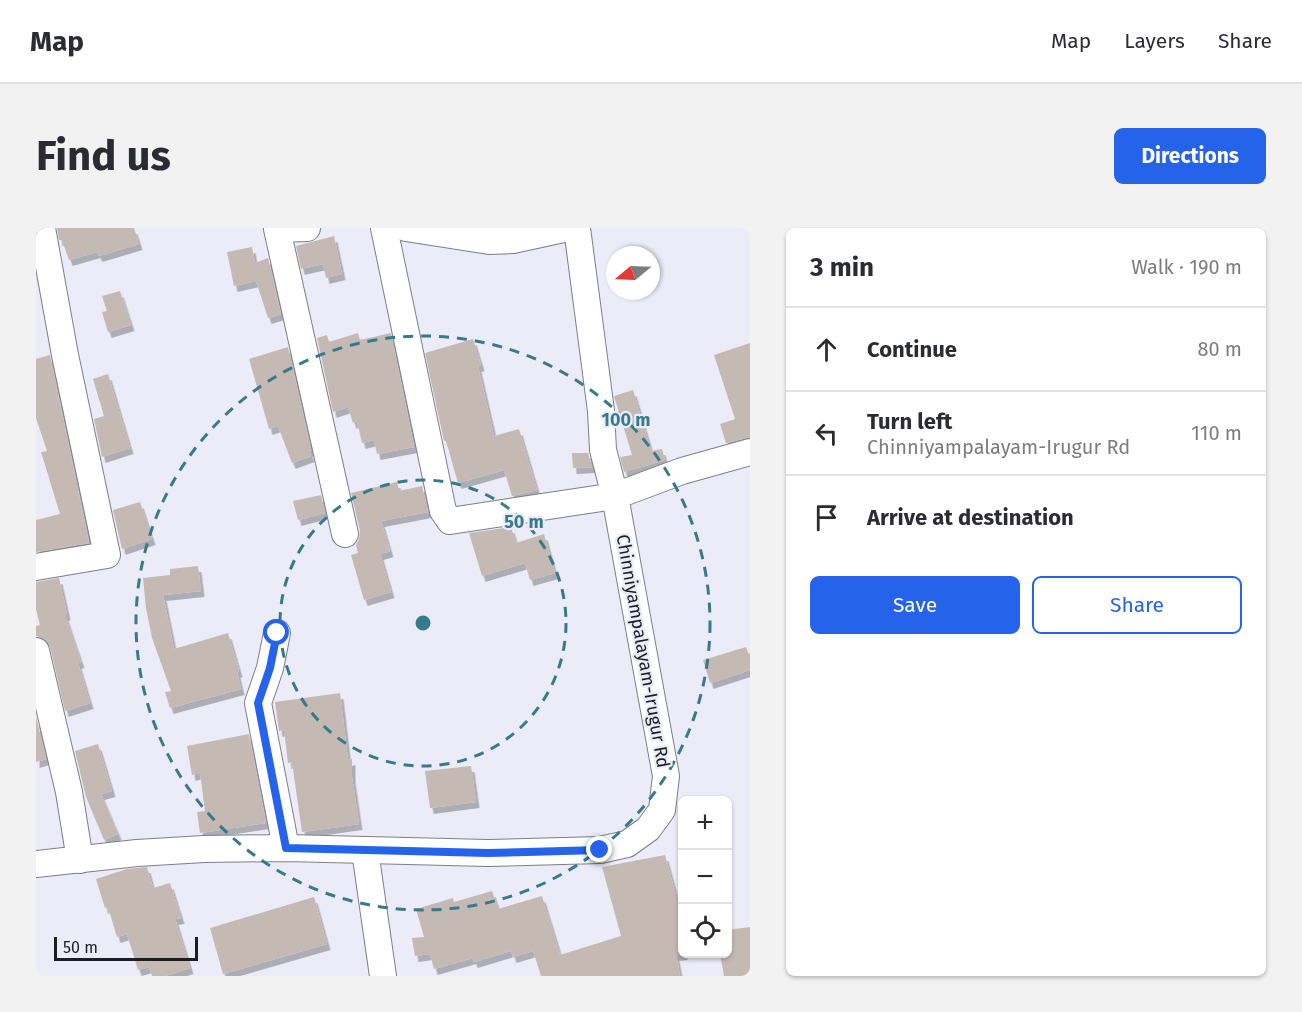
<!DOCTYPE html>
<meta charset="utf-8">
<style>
body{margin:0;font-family:"Fira Sans",sans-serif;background:#f2f2f3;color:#2b2b33}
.controls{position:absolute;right:18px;bottom:18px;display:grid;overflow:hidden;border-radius:9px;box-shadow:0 2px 4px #0004}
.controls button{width:54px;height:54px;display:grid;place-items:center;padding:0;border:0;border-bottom:2px solid #e1e1e2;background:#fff;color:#2b2b33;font:30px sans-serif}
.compass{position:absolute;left:570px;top:18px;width:54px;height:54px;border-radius:50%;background:#fff;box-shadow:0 2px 4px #0004;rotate:251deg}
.scale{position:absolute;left:18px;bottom:15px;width:144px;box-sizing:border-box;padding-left:6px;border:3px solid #1d1e22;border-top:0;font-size:16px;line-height:21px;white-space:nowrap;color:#1d1e22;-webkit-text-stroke:4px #ebecf7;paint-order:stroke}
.stop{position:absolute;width:18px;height:18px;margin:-14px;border:4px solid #2563eb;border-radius:50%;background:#fff}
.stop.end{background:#2563eb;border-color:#fff;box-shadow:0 2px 6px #0008}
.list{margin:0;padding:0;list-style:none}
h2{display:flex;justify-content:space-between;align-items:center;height:78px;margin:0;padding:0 24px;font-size:26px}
h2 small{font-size:20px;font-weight:400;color:#7c7c81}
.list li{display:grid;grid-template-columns:39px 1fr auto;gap:18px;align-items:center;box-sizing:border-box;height:84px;padding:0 24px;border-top:2px solid #e1e1e2}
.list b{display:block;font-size:22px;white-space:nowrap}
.list p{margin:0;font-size:20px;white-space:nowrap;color:#7c7c81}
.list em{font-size:20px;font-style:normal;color:#7c7c81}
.actions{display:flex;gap:12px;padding:18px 24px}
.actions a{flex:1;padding:14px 0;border:2px solid #2563eb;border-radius:9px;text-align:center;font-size:21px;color:#2563eb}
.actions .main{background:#2563eb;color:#fff}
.icon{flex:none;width:33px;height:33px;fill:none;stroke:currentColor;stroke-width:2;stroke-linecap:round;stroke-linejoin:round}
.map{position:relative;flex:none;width:714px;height:748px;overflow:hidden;border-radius:9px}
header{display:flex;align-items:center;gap:36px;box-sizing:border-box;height:84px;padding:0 30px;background:#fff;border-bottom:2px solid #e1e1e2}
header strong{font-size:28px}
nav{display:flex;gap:33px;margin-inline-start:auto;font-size:21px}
.intro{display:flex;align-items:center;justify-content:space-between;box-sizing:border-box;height:144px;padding:0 36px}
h1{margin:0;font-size:42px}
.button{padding:15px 27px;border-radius:9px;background:#2563eb;color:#fff;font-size:21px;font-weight:700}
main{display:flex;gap:36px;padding:0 36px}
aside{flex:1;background:#fff;border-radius:9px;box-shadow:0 2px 4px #0004}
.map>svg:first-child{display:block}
.building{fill:#c5b9b4;filter:url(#shadow)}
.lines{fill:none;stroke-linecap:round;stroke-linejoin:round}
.minor-casing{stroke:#7d7e88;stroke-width:28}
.minor{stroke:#fff;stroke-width:26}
.route{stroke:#2563eb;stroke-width:8}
.ring{fill:none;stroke:#377a8b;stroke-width:3;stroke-dasharray:10 8}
.labels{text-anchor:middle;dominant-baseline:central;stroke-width:4.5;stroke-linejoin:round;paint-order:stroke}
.street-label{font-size:18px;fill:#1d1e22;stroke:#ebecf7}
.centre{fill:#377a8b;stroke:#ebecf7;stroke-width:3}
.ring-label{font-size:18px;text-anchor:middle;font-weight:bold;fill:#377a8b;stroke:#ebecf7;stroke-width:4.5;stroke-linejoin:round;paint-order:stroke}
</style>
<header>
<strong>Map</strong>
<nav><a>Map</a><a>Layers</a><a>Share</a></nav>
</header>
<div class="intro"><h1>Find us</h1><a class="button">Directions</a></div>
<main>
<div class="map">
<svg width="714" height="748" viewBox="0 0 714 748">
<defs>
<filter id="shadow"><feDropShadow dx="3.5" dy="6" stdDeviation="0" flood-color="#0004"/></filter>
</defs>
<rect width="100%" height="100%" fill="#ebecf7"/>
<g class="building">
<path d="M 21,0 L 98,0 L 103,16 L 63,28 L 61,24 L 33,32 L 26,12 L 23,12 Z"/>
<path d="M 298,8 L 306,46 L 290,50 L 287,36 L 265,41 L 260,18 Z"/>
<path d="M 216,19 L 219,35 L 232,30 L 245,86 L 232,90 L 220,53 L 198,58 L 191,24 Z"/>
<path d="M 84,63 L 95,97 L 72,104 L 66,84 L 71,83 L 66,68 Z"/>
<path d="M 322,105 L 324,112 L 355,105 L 378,219 L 341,226 L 338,212 L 326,215 L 321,193 L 317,195 L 312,179 L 297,184 L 281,110 L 291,107 L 293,114 Z"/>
<path d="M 437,111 L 445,137 L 442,138 L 458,208 L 483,201 L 501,262 L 476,268 L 468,242 L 422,255 L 410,213 L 408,213 L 389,125 Z"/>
<path d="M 714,115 L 714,209 L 690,215 L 684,196 L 699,191 L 678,127 Z"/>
<path d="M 252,119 L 275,222 L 273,223 L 275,228 L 256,235 L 242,198 L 233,201 L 213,131 Z"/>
<path d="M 14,127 L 53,315 L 0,324 L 0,292 L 24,286 L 5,224 L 11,223 L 0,190 L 0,131 Z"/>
<path d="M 72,146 L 94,220 L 66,229 L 58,191 L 68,188 L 57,151 Z"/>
<path d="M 597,162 L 615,223 L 626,221 L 629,232 L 588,244 L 584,229 L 596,227 L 578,168 Z"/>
<path d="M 536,225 L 552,225 L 556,239 L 537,240 Z"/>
<path d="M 361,254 L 363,263 L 386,258 L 392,284 L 345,293 L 354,323 L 344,326 L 355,364 L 328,372 L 315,327 L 322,325 L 320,317 L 323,311 L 324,303 L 315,265 Z"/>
<path d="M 285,267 L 289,285 L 262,292 L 257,273 Z"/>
<path d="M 104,274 L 116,311 L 86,321 L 77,282 Z"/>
<path d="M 475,299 L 480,315 L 508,306 L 519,345 L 494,352 L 489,335 L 446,348 L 433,305 Z"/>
<path d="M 162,338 L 165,363 L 127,367 L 138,421 L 192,405 L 203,443 L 201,444 L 205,461 L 134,480 L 129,464 L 135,463 L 116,410 L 110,380 L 107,350 L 134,347 L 134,341 Z"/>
<path d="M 23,350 L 31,386 L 29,387 L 45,434 L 42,435 L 54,475 L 29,483 L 14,419 L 10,412 L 0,408 L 0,398 L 4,397 L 0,381 L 0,354 Z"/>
<path d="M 710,419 L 714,430 L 714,442 L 674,455 L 667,432 Z"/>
<path d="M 304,465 L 312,532 L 316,531 L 316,549 L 323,596 L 266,604 L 256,534 L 252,535 L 248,502 L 243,503 L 239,474 Z"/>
<path d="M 0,489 L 10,531 L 0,534 Z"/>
<path d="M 213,506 L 230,595 L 164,605 L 161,584 L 169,583 L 164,545 L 156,547 L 151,518 Z"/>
<path d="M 62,516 L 76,563 L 65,566 L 82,606 L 68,612 L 50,569 L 39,523 Z"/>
<path d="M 435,538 L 440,574 L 394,580 L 389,543 Z"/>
<path d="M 629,627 L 646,690 L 642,691 L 648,726 L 640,727 L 644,748 L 505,748 L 497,723 L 477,729 L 475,723 L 438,734 L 437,730 L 398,741 L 394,726 L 379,728 L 376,710 L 388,709 L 380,681 L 417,670 L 418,674 L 456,663 L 462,681 L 506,668 L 524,727 L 585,708 L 566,639 Z"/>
<path d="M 111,639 L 117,660 L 134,655 L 145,690 L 139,691 L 154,740 L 129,748 L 116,748 L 113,739 L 102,742 L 91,706 L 81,709 L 72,679 L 69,680 L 60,651 L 91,641 Z"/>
<path d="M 278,669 L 291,716 L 187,746 L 174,700 Z"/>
<path d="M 714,699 L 714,748 L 688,748 L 684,726 L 692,726 L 692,702 Z"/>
</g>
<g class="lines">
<defs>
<g id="minor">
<path d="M 271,0 L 241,1 L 309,306"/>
<path d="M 348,0 L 407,283 L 414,293 L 579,268 L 567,222 L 565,183 L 541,0"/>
<path d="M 370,0 L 453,13 L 477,12 L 532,0"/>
<path d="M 0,339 L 71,327 L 29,127 L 6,0"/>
<path d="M 241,405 L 234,440 L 222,475 L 250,620"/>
<path d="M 0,423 L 33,564 L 44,632"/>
<path d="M 329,623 L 347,748"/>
<path d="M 0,636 L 101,625 L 168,621 L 250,620 L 452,625 L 564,622 L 591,616 L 612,601 L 626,582 L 630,548 L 579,268 L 646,243 L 714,224"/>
</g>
</defs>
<use href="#minor" class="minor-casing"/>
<use href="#minor" class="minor"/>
</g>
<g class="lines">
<path class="route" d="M 241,405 L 234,440 L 222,475 L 250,620 L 452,625 L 564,622"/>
</g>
<g class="ring">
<circle cx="387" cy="395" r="143"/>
<circle cx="387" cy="395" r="287"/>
</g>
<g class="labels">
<g class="street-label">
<text transform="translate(607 423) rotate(80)">Chinniyampalayam-Irugur Rd</text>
</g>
</g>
<circle cx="387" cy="395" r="9" class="centre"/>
<g class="ring-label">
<text x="590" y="198">100 m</text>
<text x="488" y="300">50 m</text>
</g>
</svg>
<div class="controls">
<button>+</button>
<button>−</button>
<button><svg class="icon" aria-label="locate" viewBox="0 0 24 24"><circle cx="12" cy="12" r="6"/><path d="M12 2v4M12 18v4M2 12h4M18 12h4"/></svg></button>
</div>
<svg class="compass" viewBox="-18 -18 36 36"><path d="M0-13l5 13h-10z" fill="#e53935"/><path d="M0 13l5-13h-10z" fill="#7c7c81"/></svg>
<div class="scale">50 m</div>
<div class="stop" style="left:241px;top:405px"></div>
<div class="stop end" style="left:564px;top:622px"></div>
</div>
<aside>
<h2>3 min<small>Walk · 190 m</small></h2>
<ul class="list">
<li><svg class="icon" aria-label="ahead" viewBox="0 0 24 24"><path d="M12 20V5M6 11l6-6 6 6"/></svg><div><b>Continue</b></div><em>80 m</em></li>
<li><svg class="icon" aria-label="left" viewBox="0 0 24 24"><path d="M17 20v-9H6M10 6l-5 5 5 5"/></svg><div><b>Turn left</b><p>Chinniyampalayam-Irugur Rd</p></div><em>110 m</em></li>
<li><svg class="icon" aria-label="arrive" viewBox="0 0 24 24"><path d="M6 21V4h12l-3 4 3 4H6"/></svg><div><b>Arrive at destination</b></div></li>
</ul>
<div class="actions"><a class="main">Save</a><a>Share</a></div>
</aside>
</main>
